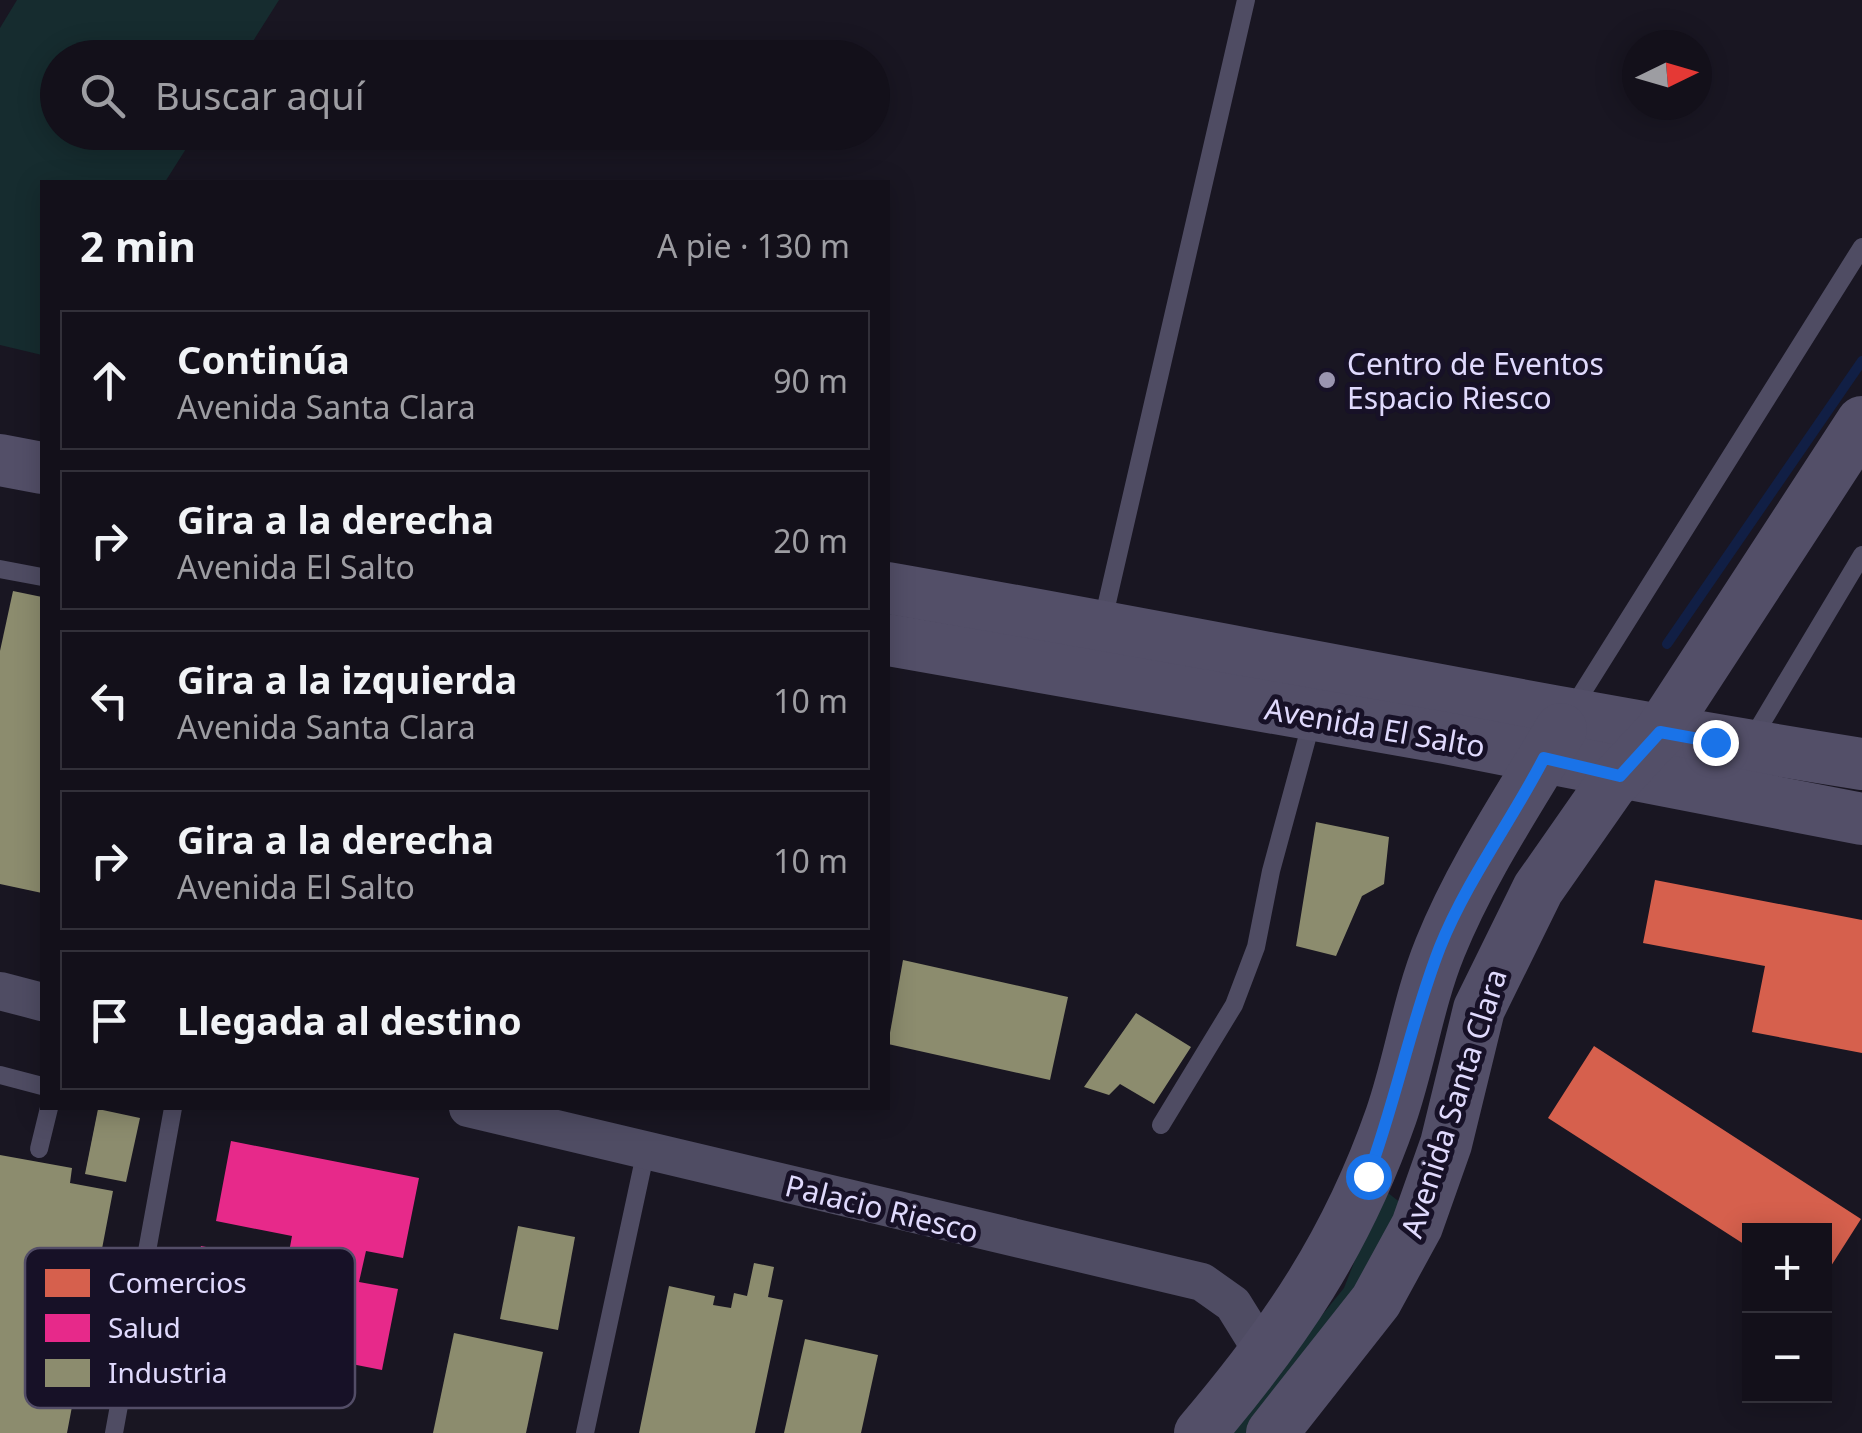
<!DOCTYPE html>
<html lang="es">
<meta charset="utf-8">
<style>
body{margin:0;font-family:"Noto Sans",sans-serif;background:#201e27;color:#f1f3f6}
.controls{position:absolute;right:30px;bottom:30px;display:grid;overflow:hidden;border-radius:0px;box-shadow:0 5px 25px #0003}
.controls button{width:90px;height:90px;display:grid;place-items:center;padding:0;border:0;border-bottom:2px solid #323039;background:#13101a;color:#f1f3f6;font:50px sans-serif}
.compass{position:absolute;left:1622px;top:30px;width:90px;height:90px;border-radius:50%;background:#13101a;box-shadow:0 5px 25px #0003;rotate:85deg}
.stop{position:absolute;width:30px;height:30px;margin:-22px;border:8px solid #1a73e8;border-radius:50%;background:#fff}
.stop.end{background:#1a73e8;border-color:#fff;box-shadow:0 2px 10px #0008}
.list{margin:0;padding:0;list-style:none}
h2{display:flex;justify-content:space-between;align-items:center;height:130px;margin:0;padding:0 40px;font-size:42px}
h2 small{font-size:32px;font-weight:400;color:#9d9da2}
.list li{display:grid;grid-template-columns:65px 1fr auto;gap:30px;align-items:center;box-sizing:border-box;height:140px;margin:0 20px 20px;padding:0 20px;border:2px solid #323039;border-radius:0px}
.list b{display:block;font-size:38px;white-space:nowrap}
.list p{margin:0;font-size:32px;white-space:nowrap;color:#9d9da2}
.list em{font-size:32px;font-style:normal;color:#9d9da2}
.icon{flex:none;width:55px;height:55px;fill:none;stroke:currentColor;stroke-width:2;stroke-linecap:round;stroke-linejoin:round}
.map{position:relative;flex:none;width:1862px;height:1433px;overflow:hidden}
.search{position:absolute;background:#13101a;box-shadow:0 5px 25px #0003;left:40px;top:40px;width:850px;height:110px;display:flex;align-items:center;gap:25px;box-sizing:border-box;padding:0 35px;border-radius:55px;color:#9d9da2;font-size:38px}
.panel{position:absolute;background:#13101a;box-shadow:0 5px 25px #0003;left:40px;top:180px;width:850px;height:930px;border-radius:0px}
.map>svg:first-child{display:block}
.green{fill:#162c2f}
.shops{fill:#d6604d}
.health{fill:#e7298a}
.industry{fill:#8c8c6e}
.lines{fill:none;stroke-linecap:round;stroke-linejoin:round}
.stream{stroke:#111f45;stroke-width:10}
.lane{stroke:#4f4c63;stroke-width:18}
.street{stroke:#4f4c63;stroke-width:38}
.secondary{stroke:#534f68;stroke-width:52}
.route{stroke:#1a73e8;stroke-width:12}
.poi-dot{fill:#9a95b0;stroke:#171127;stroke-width:4}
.labels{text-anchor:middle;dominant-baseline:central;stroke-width:10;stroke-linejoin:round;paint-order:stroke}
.poi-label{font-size:30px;fill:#e0dafd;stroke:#171127;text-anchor:start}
.street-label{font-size:30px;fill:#e0dafd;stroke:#171127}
.key{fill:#171127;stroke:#534d67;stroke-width:2.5}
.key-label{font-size:28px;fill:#e0dafd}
</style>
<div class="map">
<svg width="1862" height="1433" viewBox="0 0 1862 1433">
<rect width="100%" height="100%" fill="#191622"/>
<g class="green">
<path d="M 17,0 L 279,0 L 243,57 L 58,58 L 58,132 L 196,133 L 165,182 L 42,182 L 42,355 L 0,345 L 0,28 Z"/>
<path d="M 1383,1189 L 1406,1207 L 1376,1266 L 1247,1433 L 1226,1433 L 1344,1288 Z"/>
</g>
<g class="shops">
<path d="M 1655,880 L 1862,920 L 1862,1053 L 1752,1032 L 1765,966 L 1643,943 Z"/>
<path d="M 1594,1046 L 1861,1219 L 1824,1277 L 1824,1230 L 1750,1230 L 1750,1248 L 1548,1118 Z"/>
</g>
<path class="health" d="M 231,1141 L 419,1178 L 403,1258 L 366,1251 L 359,1282 L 398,1289 L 382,1370 L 184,1331 L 201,1246 L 287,1263 L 292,1236 L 216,1221 Z"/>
<g class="industry">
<path d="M 13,591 L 42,597 L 42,893 L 0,884 L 0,651 Z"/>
<path d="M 1316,822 L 1389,837 L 1384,884 L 1362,896 L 1336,956 L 1296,946 Z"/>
<path d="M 903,960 L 1068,997 L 1050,1080 L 888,1044 Z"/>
<path d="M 1136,1013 L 1191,1047 L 1154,1104 L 1120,1084 L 1109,1095 L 1084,1087 Z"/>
<path d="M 98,1109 L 140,1118 L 126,1182 L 85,1174 Z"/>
<path d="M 0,1155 L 72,1168 L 70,1183 L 113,1191 L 67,1433 L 0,1433 Z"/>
<path d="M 518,1226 L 575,1237 L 558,1330 L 500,1319 Z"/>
<path d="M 754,1263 L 774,1267 L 768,1297 L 783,1300 L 755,1433 L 639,1433 L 669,1286 L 715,1296 L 713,1305 L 731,1308 L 734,1293 L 747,1296 Z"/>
<path d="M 454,1333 L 543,1352 L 526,1433 L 433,1433 Z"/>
<path d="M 805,1339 L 878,1355 L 861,1433 L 784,1433 Z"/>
</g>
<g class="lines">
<path class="stream" d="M 1667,644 L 1862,361"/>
<g class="lane">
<path d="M 0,569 L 42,577"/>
<path d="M 1103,620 L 1246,0"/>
<path d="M 1572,709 L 1862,247"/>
<path d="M 1752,739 L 1862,555"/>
<path d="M 0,1075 L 42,1086"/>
<path d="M 1161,1125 L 1234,1005 L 1256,947 L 1271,871 L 1312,720"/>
<path d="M 39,1149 L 49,1108"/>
<path d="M 114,1433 L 173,1108"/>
<path d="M 585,1433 L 646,1150"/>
</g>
<g class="street">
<path d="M 0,991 L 42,1002"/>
<path d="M 468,1108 L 1202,1282 L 1233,1304 L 1264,1354"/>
</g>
<g class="secondary">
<path d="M 0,460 L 42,468"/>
<path d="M 888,588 C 1213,645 1536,712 1862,764"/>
<path d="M 888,640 L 1445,738 L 1862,819"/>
<path d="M 1200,1433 C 1286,1332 1347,1242 1391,1116 C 1410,1061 1418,1002 1440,948 C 1471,871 1519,800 1561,729"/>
<path d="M 1272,1433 L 1376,1301 L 1417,1226 L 1446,1144 L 1479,1009 L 1538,889 L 1610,786 L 1660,732 L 1862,422"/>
</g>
</g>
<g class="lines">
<path class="route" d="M 1368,1176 C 1396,1101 1411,1021 1440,947 C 1467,880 1511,822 1544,758 L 1620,776 L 1660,732 L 1715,742"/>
</g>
<circle class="poi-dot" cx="1327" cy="380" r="10"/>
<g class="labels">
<g class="poi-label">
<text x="1347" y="363">Centro de Eventos<tspan x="1347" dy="34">Espacio Riesco</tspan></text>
</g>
<g class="street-label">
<text transform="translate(1375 727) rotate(10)">Avenida El Salto</text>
<text transform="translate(1453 1103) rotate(-72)">Avenida Santa Clara</text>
<text transform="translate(882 1208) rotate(14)">Palacio Riesco</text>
</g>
</g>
<rect x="25" y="1248" width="330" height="160" rx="15" class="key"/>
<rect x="45" y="1269" width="45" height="28" fill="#d6604d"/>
<rect x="45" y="1314" width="45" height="28" fill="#e7298a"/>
<rect x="45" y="1359" width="45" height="28" fill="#8c8c6e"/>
<g class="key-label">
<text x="108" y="1293">Comercios</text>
<text x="108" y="1338">Salud</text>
<text x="108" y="1383">Industria</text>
</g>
</svg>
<div class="controls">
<button>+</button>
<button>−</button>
</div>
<svg class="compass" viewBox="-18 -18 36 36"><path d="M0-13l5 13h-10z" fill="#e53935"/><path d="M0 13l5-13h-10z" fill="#9d9da2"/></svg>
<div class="stop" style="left:1368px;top:1176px"></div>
<div class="stop end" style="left:1715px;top:742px"></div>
<div class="search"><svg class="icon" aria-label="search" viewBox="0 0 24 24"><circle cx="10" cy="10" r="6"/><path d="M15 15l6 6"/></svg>Buscar aquí</div>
<section class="panel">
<h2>2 min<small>A pie · 130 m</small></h2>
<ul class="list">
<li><svg class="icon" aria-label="ahead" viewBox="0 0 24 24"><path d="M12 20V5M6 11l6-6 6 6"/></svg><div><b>Continúa</b><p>Avenida Santa Clara</p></div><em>90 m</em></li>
<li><svg class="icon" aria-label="right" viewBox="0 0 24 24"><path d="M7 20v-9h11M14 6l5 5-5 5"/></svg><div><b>Gira a la derecha</b><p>Avenida El Salto</p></div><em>20 m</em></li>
<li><svg class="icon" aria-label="left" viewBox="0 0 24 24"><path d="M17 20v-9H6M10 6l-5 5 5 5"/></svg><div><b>Gira a la izquierda</b><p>Avenida Santa Clara</p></div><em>10 m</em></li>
<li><svg class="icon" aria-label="right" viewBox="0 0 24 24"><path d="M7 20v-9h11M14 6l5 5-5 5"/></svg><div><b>Gira a la derecha</b><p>Avenida El Salto</p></div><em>10 m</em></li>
<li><svg class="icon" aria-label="arrive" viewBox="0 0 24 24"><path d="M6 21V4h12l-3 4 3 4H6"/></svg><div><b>Llegada al destino</b></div></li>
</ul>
</section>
</div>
